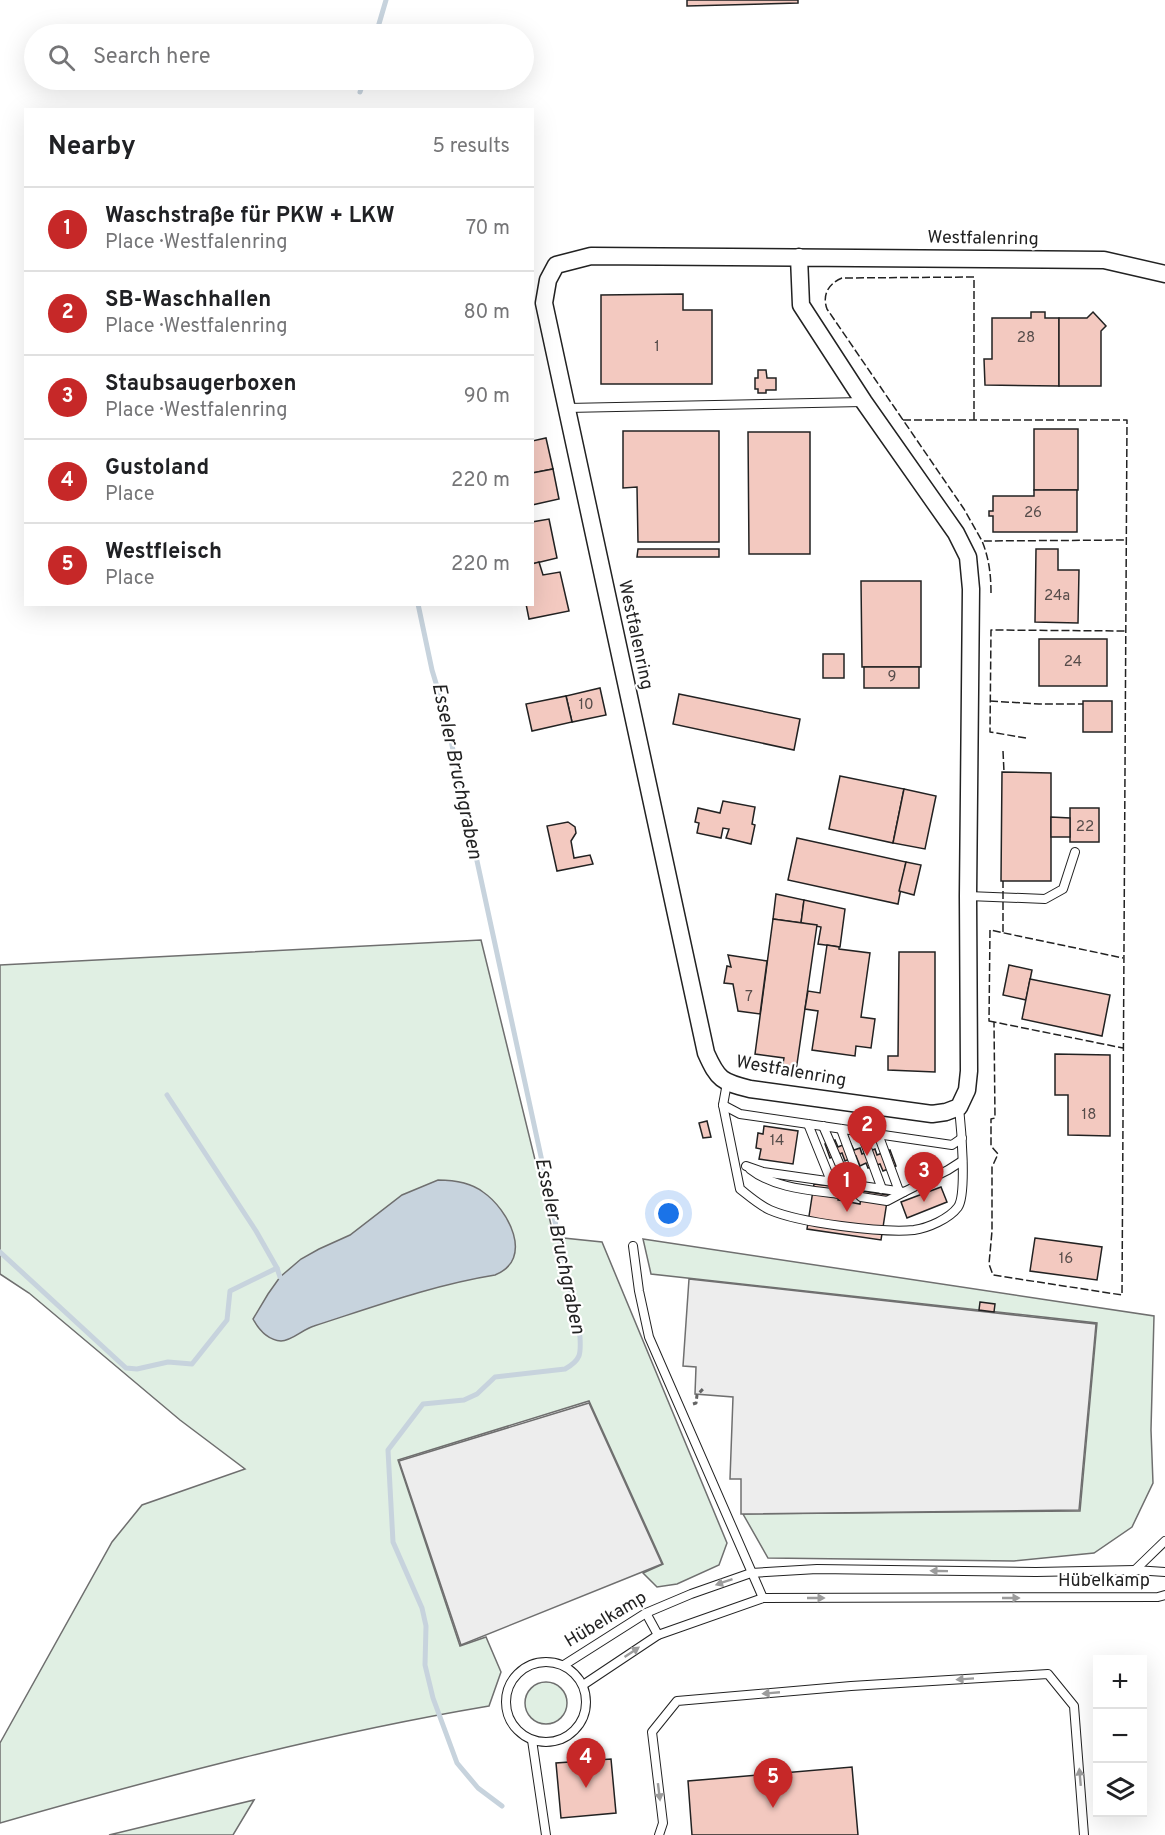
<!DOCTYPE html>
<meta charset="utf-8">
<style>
body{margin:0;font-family:Overpass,sans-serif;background:#f6f6f6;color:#202124}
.controls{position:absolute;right:18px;bottom:18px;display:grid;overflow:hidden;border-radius:0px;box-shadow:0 6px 24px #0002}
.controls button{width:54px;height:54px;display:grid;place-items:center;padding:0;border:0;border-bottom:2px solid #e0e0e0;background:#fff;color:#202124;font:30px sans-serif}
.you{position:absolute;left:669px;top:1214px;width:21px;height:21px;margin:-15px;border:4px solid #fff;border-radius:50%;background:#1a73e8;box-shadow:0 0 0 9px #1a73e833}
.badge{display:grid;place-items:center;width:39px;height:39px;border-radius:50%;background:#c62828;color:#fff;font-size:20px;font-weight:700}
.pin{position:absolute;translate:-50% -50px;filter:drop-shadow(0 2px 3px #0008)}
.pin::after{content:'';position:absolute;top:32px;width:21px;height:18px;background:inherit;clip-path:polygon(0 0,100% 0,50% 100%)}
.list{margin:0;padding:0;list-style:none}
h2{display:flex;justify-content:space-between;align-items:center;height:78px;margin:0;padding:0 24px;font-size:26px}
h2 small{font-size:20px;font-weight:400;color:#757577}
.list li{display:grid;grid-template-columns:39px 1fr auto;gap:18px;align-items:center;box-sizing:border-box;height:84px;padding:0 24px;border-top:2px solid #e0e0e0}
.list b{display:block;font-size:22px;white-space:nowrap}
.list p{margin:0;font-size:20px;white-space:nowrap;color:#757577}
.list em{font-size:20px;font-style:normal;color:#757577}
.icon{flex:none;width:33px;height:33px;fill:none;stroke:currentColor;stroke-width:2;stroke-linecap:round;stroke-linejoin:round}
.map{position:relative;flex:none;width:1165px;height:1835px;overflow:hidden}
.search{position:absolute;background:#fff;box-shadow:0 6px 24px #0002;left:24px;top:24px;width:510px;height:66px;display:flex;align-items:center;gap:15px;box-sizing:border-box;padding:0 21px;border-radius:33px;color:#757577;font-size:22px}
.panel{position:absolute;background:#fff;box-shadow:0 6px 24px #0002;left:24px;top:108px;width:510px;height:498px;border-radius:0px}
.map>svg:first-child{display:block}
.green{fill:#e0efe3;stroke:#6f6f6f;stroke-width:1.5}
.parking{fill:#ededed;stroke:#6f6f6f;stroke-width:1.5}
.water{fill:#c7d3dd;stroke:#6f6f6f;stroke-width:1.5}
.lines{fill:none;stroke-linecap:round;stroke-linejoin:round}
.stream{stroke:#c7d3dd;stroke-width:5}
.building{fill:#f3c9c0;stroke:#222;stroke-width:1.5}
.service-casing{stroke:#222;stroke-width:10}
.minor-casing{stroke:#222;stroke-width:19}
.path{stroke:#646464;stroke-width:3;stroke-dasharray:4.5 3;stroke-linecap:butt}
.service{stroke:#fff;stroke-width:8}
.minor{stroke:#fff;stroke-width:16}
.fence{stroke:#222;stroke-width:1.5;stroke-dasharray:8 3;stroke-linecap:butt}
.oneway{fill:#9c9c9c}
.labels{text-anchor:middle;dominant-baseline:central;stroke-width:4.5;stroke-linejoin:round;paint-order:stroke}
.number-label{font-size:15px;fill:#564c4a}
.street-label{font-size:18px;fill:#222;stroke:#fff}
.water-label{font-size:20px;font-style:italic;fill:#222;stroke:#fff}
</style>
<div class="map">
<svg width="1165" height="1835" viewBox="0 0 1165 1835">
<rect width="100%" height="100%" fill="#fff"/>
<g class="green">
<path d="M 481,940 L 554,1237 L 602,1242 L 727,1543 L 719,1565 L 677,1584 L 657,1587 L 643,1573 L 663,1564 L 589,1401 L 398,1460 L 460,1646 L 486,1637 L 501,1672 L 489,1706 C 323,1734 161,1777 0,1823 L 0,1743 L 112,1542 L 142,1505 L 245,1469 L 180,1420 L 29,1293 L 0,1274 L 0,965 Z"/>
<path d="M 643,1239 L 1154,1316 L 1151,1430 L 1153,1483 L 1132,1527 L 1094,1553 L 1014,1561 L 768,1558 L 743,1514 L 1080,1511 L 1097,1323 L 651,1274 Z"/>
<circle cx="546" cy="1703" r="21"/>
<path d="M 254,1800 L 233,1835 L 109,1835 Z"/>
</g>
<g class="parking">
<path d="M 689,1279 L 1096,1324 L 1079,1510 L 741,1514 L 741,1479 L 730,1479 L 733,1397 L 695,1394 L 696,1367 L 683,1366 Z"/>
<path d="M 589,1403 L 662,1564 L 461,1645 L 399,1461 Z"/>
</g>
<path class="water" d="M 438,1180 C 454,1180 470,1182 483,1192 C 508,1209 535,1259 495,1275 C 433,1285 373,1307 314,1326 C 303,1329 292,1341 281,1341 C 267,1340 259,1330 253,1319 L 268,1294 L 280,1277 L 301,1259 L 319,1249 L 350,1235 L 402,1195 Z"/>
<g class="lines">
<g class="stream">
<path d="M 376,34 L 386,0"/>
<path d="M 360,92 L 364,80"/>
<path d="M 418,604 L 432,670 L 445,713 L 580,1337 C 581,1354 581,1360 565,1369 L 495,1377 L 477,1394 L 464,1400 L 423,1404 L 388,1450 L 393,1542 L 422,1608 L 426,1626 L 425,1665 L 433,1698 L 457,1763 L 478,1788 L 502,1806"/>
<path d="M 167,1095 L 256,1231 L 277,1268"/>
<path d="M 0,1252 L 126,1368 L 137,1369 L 168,1362 L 192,1364 L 227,1320 L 230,1291 L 277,1268 L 280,1277"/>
</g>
</g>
<g class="building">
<path d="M 687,0 L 798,0 L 798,3 L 687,6 Z"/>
<path d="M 683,294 L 683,310 L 712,310 L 712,384 L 601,384 L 601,295 Z"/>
<path d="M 1031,312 L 1045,312 L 1045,318 L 1059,318 L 1059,386 L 985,385 L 984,359 L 992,359 L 992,318 L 1031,318 Z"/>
<path d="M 1093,312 L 1106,326 L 1101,331 L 1101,386 L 1059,386 L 1059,318 L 1087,318 Z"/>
<path d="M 758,370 L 766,370 L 767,378 L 776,378 L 776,390 L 766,390 L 766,393 L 758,393 L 758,389 L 755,389 L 755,378 L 758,378 Z"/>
<rect x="1034" y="429" width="44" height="61"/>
<path d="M 623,431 L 719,431 L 719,542 L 638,542 L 637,487 L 623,488 Z"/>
<path d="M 748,432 L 810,432 L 810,554 L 749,554 Z"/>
<path d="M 546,438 L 553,469 L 532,473 L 532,441 Z"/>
<path d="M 553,469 L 559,499 L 532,505 L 532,473 Z"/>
<path d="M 1034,490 L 1077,490 L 1077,532 L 993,532 L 993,516 L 989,516 L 989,511 L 993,511 L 993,496 L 1034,496 Z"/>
<path d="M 549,519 L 557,558 L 532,564 L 532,522 Z"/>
<path d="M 638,549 L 719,549 L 719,557 L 637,557 Z"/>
<path d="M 1036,549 L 1058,549 L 1058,570 L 1079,570 L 1078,623 L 1035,622 Z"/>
<path d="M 539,562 L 543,575 L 560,572 L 569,611 L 529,619 L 526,604 L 532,604 L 532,564 Z"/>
<path d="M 861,581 L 921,581 L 921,667 L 862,667 Z"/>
<rect x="1039" y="639" width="68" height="47"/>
<rect x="823" y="654" width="21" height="24"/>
<rect x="864" y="667" width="55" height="21"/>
<path d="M 600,688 L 606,715 L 572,722 L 566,696 Z"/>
<path d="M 679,694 L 800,719 L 794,750 L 673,724 Z"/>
<path d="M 566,696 L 572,722 L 532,731 L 526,704 Z"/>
<rect x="1083" y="701" width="29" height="31"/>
<path d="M 1002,772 L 1051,773 L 1051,881 L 1001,881 Z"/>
<path d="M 840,776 L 904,789 L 893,843 L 829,829 Z"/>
<path d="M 904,789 L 936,796 L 925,849 L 893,843 Z"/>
<path d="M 723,801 L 755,807 L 752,824 L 755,825 L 751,844 L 726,838 L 729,829 L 723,828 L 721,838 L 697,833 L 699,823 L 695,822 L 698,808 L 720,813 Z"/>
<rect x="1070" y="808" width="29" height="34"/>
<path d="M 1051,817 L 1070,818 L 1070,837 L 1051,837 Z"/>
<path d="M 568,822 L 575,827 L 576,833 L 571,841 L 574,858 L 590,855 L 593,864 L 557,871 L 547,826 Z"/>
<path d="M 797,838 L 906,862 L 898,904 L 788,880 Z"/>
<path d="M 906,862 L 921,865 L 914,895 L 899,891 Z"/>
<path d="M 776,894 L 804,900 L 801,923 L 773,919 Z"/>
<path d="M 804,900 L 845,909 L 840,947 L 818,944 L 821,927 L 801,923 Z"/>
<path d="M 773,919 L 817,925 L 796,1071 L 782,1069 L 784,1058 L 755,1054 Z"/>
<path d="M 827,945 L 839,947 L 839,949 L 870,953 L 861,1017 L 875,1019 L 871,1048 L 856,1046 L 855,1056 L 812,1050 L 818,1011 L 805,1009 L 808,991 L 820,993 Z"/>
<path d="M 899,952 L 935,952 L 935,1072 L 888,1070 L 888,1056 L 898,1056 Z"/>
<path d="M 728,955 L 767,961 L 760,1014 L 738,1011 L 733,984 L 724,983 L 727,966 L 731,967 Z"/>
<path d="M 1009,965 L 1032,970 L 1026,1000 L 1003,995 Z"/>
<path d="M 1030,979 L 1110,995 L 1102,1036 L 1022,1019 Z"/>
<path d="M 1055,1054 L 1110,1055 L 1110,1136 L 1068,1135 L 1068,1095 L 1055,1095 Z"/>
<path d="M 707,1121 L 711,1137 L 703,1138 L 699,1123 Z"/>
<path d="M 764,1126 L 798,1131 L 793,1164 L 759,1159 L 761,1149 L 756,1148 L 758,1133 L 763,1134 Z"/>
<path d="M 835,1140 L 838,1147 L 850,1142 L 854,1150 L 860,1148 L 862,1154 L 875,1149 L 877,1155 L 890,1150 L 896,1166 L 883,1171 L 880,1164 L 868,1168 L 866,1163 L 860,1166 L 856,1156 L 845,1161 L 842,1153 L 830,1158 L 825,1144 Z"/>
<path d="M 814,1184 L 840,1187 L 838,1200 L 860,1204 L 862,1191 L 888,1195 L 881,1240 L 807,1229 Z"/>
<path d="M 941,1187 L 947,1202 L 907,1218 L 901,1202 Z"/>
<path d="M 1035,1238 L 1102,1247 L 1097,1280 L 1030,1271 Z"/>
<path d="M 980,1302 L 995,1304 L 994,1312 L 979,1310 Z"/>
<path d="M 611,1759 L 616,1813 L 561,1818 L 556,1763 Z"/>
<path d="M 852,1767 L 858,1835 L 692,1835 L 688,1781 Z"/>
</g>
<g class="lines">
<defs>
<g id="service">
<path d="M 567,408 L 863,402"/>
<path d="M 968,896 L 1045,899 L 1063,889 L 1075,852"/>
<path d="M 727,1083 L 723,1105 L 740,1189 C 749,1196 759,1205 770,1210 C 800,1223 882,1233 914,1230 C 928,1228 949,1219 958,1207 C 967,1194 961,1126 959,1107"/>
<path d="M 723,1105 L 740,1114 L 952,1145 L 962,1138"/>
<path d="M 808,1124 L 831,1181"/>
<path d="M 823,1126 L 848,1184 L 861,1197 L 887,1201 L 904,1192"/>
<path d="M 841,1129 L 862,1186"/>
<path d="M 861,1132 L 882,1189"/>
<path d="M 878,1134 L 899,1191"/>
<path d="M 746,1166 L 763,1172 L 904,1192 L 948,1170 L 962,1161"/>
<path d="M 750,1169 C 774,1188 809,1190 839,1194 L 848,1184"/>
<path d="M 633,1246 L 639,1291 L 649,1337 L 763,1598"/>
<path d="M 1135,1570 L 1165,1541"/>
<path d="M 646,1613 L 658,1635"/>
<circle cx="546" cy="1702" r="40"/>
<path d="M 564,1665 L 646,1613 L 691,1594 L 751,1573 L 817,1569 L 1036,1572 L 1135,1570 L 1165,1572"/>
<path d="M 583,1685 L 658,1635 L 763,1598 L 1158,1597 L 1165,1595"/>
<path d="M 532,1740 L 546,1835"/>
<path d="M 659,1835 L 663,1823 L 652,1732 L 677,1701 L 851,1686 L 1048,1674 L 1074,1706 L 1084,1835"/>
</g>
<path id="minor" d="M 799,257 L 801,305 L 864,402 L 956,533 L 968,557 L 971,589 L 968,896 L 969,1071 L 967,1090 L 959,1107 L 946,1112 L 932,1114 L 750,1089 C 722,1082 718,1080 706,1053 L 544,303 L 548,280 L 556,265 L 591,256 L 1104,260 L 1165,274"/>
</defs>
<use href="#service" class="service-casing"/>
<use href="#minor" class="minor-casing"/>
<path class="path" d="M 693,1404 L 696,1403 L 697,1395 L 705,1387"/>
<use href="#service" class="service"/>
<use href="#minor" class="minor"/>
<g class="fence">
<path d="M 903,420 L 1127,420 L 1122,1295 L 993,1275 L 989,1264 L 992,1231 L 992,1167 L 998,1154 L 991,1146 L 991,1119 L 995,1118 L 994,1022 L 1123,1048"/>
<path d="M 974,420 L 974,277 L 842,278 C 828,284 822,295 827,309 L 964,509 L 982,541"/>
<path d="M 991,593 C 991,575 989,558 982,541 L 1126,540"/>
<path d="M 990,701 L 1039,704 L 1083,704"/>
<path d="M 1026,738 L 990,732 L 991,630 L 1125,631"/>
<path d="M 1003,751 L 1004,772"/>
<path d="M 1003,932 L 1003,881"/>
<path d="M 994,1022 L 989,1021 L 990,930 L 1123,958"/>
</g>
</g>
<defs><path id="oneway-solid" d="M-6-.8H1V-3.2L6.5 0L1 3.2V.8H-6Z" transform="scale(1.5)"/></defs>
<g class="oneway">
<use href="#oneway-solid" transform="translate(939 1571) rotate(-179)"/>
<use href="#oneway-solid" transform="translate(724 1582) rotate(161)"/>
<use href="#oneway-solid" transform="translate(816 1598)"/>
<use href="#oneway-solid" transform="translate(1011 1598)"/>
<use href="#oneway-solid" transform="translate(632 1652) rotate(-34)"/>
<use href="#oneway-solid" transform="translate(965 1679) rotate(176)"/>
<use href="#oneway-solid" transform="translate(771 1693) rotate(175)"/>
<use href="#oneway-solid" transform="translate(1080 1777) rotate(-95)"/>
<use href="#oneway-solid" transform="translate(659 1792) rotate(83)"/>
</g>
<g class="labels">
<g class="number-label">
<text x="1026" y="338">28</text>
<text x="657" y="347">1</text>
<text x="1033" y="513">26</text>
<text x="1057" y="596">24a</text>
<text x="1073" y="662">24</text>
<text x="892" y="677">9</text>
<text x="586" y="705">10</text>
<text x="1085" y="827">22</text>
<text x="749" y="997">7</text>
<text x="1089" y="1115">18</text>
<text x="777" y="1141">14</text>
<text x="1066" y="1259">16</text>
</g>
<g class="street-label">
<text transform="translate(983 239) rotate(1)">Westfalenring</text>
<text transform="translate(635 635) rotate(78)">Westfalenring</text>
<text transform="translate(791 1072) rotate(10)">Westfalenring</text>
<text x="1104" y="1581">Hübelkamp</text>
<text transform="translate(606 1620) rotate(-31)">Hübelkamp</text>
</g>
<g class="water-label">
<text transform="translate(456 771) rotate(78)">Esseler Bruchgraben</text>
<text transform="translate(559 1246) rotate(78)">Esseler Bruchgraben</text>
</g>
</g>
</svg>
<div class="controls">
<button>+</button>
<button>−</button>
<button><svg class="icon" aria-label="layers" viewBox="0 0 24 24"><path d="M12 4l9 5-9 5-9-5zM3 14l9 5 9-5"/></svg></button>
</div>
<div class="you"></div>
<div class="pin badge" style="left:847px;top:1212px">1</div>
<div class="pin badge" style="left:867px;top:1156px">2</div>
<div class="pin badge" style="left:924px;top:1202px">3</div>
<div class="pin badge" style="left:586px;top:1788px">4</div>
<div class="pin badge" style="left:773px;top:1808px">5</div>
<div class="search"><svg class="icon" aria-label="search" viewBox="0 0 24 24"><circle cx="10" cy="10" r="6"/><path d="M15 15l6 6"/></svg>Search here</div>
<section class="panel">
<h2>Nearby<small>5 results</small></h2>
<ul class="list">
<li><span class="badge">1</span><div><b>Waschstraße für PKW + LKW</b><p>Place · Westfalenring</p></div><em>70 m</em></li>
<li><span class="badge">2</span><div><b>SB-Waschhallen</b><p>Place · Westfalenring</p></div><em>80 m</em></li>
<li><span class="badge">3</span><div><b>Staubsaugerboxen</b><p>Place · Westfalenring</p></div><em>90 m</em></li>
<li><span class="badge">4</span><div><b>Gustoland</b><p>Place</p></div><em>220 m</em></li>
<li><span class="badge">5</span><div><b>Westfleisch</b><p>Place</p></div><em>220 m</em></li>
</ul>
</section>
</div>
